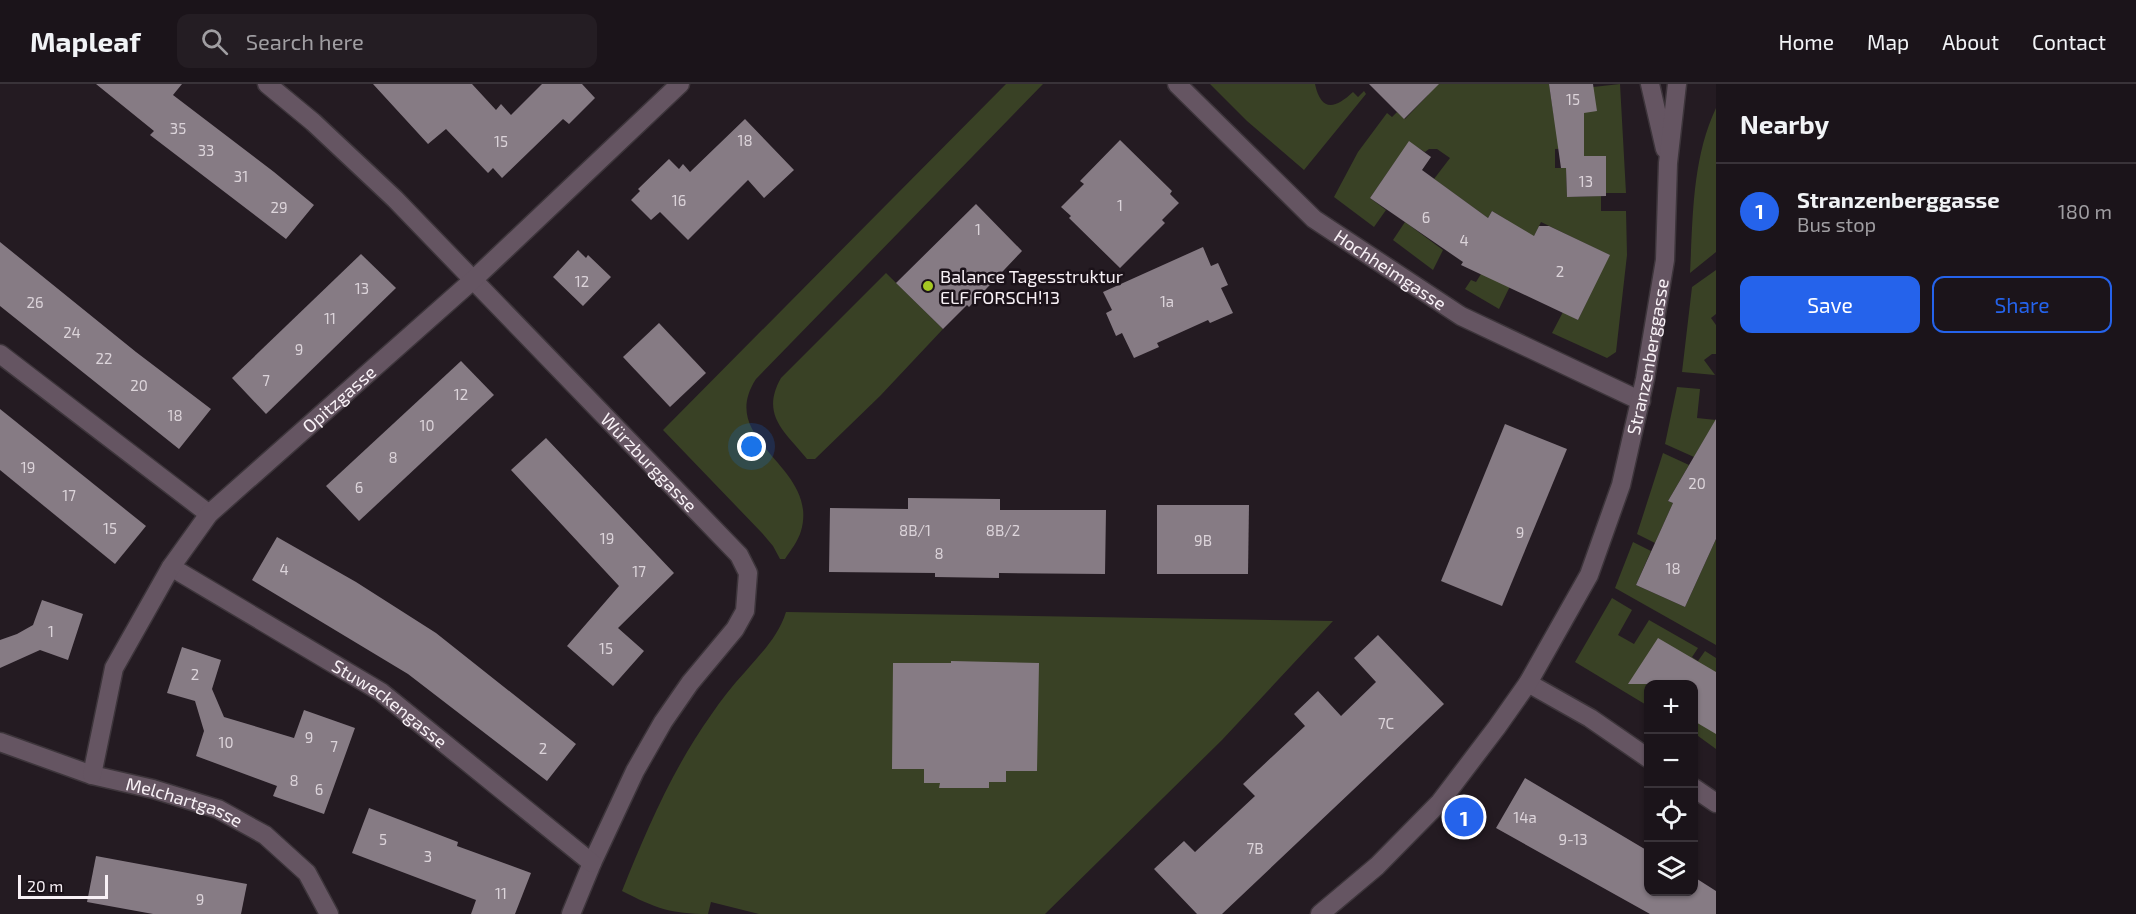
<!DOCTYPE html>
<meta charset="utf-8">
<style>
body{margin:0;font-family:"Exo 2",sans-serif;background:#241d23;color:#f1f3f6}
.controls{position:absolute;right:18px;bottom:18px;display:grid;overflow:hidden;border-radius:12px;box-shadow:0 2px 4px #0004}
.controls button{width:54px;height:54px;display:grid;place-items:center;padding:0;border:0;border-bottom:2px solid #393339;background:#1b141a;color:#f1f3f6;font:30px sans-serif}
.scale{position:absolute;left:18px;bottom:15px;width:90px;box-sizing:border-box;padding-left:6px;border:3px solid #f8f1f6;border-top:0;font-size:16px;line-height:21px;white-space:nowrap;color:#f8f1f6;-webkit-text-stroke:4px #1b1219;paint-order:stroke}
.you{position:absolute;left:752px;top:363px;width:21px;height:21px;margin:-15px;border:4px solid #fff;border-radius:50%;background:#1a73e8;box-shadow:0 0 0 9px #1a73e833}
.badge{display:grid;place-items:center;width:39px;height:39px;border-radius:50%;background:#2563eb;color:#fff;font-size:20px;font-weight:700}
.pin{position:absolute;translate:-50% -50%;border:3px solid #fff;box-shadow:0 2px 6px #0006}
.list{margin:0;padding:0;list-style:none}
h2{display:flex;justify-content:space-between;align-items:center;height:78px;margin:0;padding:0 24px;font-size:26px}
h2 small{font-size:20px;font-weight:400;color:#a09ea2}
.list li{display:grid;grid-template-columns:39px 1fr auto;gap:18px;align-items:center;box-sizing:border-box;height:96px;padding:0 24px;border-top:2px solid #393339}
.list b{display:block;font-size:22px;white-space:nowrap}
.list p{margin:0;font-size:20px;white-space:nowrap;color:#a09ea2}
.list em{font-size:20px;font-style:normal;color:#a09ea2}
.actions{display:flex;gap:12px;padding:18px 24px}
.actions a{flex:1;padding:14px 0;border:2px solid #2563eb;border-radius:12px;text-align:center;font-size:21px;color:#2563eb}
.actions .main{background:#2563eb;color:#fff}
.icon{flex:none;width:33px;height:33px;fill:none;stroke:currentColor;stroke-width:2;stroke-linecap:round;stroke-linejoin:round}
.map{position:relative;flex:none;width:1716px;height:830px;overflow:hidden}
header{display:flex;align-items:center;gap:36px;box-sizing:border-box;height:84px;padding:0 30px;background:#1b141a;border-bottom:2px solid #393339}
header strong{font-size:28px}
nav{display:flex;gap:33px;margin-inline-start:auto;font-size:21px}
.search{width:420px;height:54px;background:#241d23;display:flex;align-items:center;gap:15px;box-sizing:border-box;padding:0 21px;border-radius:12px;color:#a09ea2;font-size:22px}
main{display:flex}
aside{flex:1;background:#1b141a}
.map>svg:first-child{display:block}
.green{fill:#394125}
.building{fill:#867b84}
.lines{fill:none;stroke-linecap:round;stroke-linejoin:round}
.minor-casing{stroke:#3d353b;stroke-width:21}
.minor{stroke:#655562;stroke-width:18}
.poi-dot{fill:#a5c823;stroke:#1b1219;stroke-width:2}
.labels{text-anchor:middle;dominant-baseline:central;stroke-width:5;stroke-linejoin:round;paint-order:stroke}
.number-label{font-size:15px;fill:#dcd4da}
.street-label{font-size:18px;fill:#f8f1f6;stroke:#1b1219}
.poi-label{font-size:18px;fill:#f8f1f6;stroke:#1b1219;text-anchor:start}
</style>
<header>
<strong>Mapleaf</strong>
<div class="search"><svg class="icon" aria-label="search" viewBox="0 0 24 24"><circle cx="10" cy="10" r="6"/><path d="M15 15l6 6"/></svg>Search here</div>
<nav><a>Home</a><a>Map</a><a>About</a><a>Contact</a></nav>
</header>
<main>
<div class="map">
<svg width="1716" height="830" viewBox="0 0 1716 830">
<rect width="100%" height="100%" fill="#241b22"/>
<g class="green">
<path d="M 1006,0 L 1043,0 L 756,295 C 715,358 820,381 801,447 C 798,457 791,466 785,475 L 780,475 L 773,462 L 762,449 L 663,346 Z"/>
<path d="M 1210,0 L 1315,0 C 1321,28 1335,25 1353,8 L 1358,13 L 1364,7 L 1366,10 L 1304,86 L 1247,37 Z"/>
<path d="M 1418,0 L 1549,0 L 1554,33 L 1593,3 L 1620,0 L 1626,109 L 1606,109 L 1606,72 L 1584,72 L 1583,64 L 1555,65 L 1555,84 L 1566,84 L 1567,113 L 1601,112 L 1601,127 L 1626,127 L 1627,171 L 1616,268 L 1607,274 L 1552,249 L 1563,228 L 1578,236 L 1609,171 L 1541,138 L 1499,225 L 1465,205 L 1471,196 L 1476,198 L 1481,190 L 1490,165 L 1507,136 L 1492,127 L 1488,134 L 1434,95 L 1450,74 L 1437,65 L 1429,65 L 1425,68 L 1415,62 L 1395,78 L 1370,114 L 1386,126 L 1374,143 L 1334,113 L 1358,68 L 1387,29 L 1392,33 L 1397,28 L 1405,35 L 1428,11 Z"/>
<path d="M 1716,24 L 1716,168 L 1690,189 C 1693,133 1692,75 1716,24 Z"/>
<path d="M 1405,138 L 1443,166 L 1433,186 L 1393,156 Z"/>
<path d="M 1716,186 L 1716,230 L 1711,234 L 1716,241 L 1716,270 L 1712,270 L 1704,276 L 1715,291 L 1682,288 L 1692,203 Z"/>
<path d="M 886,189 L 943,245 L 880,312 L 815,375 L 807,375 C 785,348 760,331 781,294 Z"/>
<path d="M 1677,303 L 1700,305 L 1697,334 L 1716,336 L 1694,373 L 1665,360 Z"/>
<path d="M 1663,369 L 1689,381 L 1668,417 L 1673,419 L 1655,459 L 1637,450 Z"/>
<path d="M 1716,455 L 1716,561 L 1615,504 L 1633,458 L 1651,467 L 1636,501 L 1685,523 Z"/>
<path d="M 1612,514 L 1632,526 L 1618,551 L 1634,560 L 1649,536 L 1698,564 L 1692,573 L 1698,577 L 1705,567 L 1716,574 L 1716,665 L 1694,649 L 1694,600 L 1648,600 L 1648,622 L 1575,578 Z"/>
<path d="M 786,528 L 1333,537 L 1222,656 L 1045,830 L 759,830 L 711,818 L 708,830 C 671,830 655,824 622,807 C 647,745 672,686 711,631 C 721,616 733,601 745,588 C 762,568 778,553 786,528 Z"/>
</g>
<g class="building">
<path d="M 96,0 L 182,0 L 173,11 L 274,88 L 314,121 L 286,155 L 150,51 L 154,47 Z"/>
<path d="M 373,0 L 472,0 L 496,26 L 501,20 L 511,31 L 542,0 L 582,0 L 595,14 L 569,40 L 563,35 L 502,94 L 493,84 L 488,89 L 446,45 L 428,60 Z"/>
<path d="M 1369,0 L 1439,0 L 1404,35 Z"/>
<path d="M 1549,0 L 1593,0 L 1597,27 L 1584,29 L 1584,72 L 1606,72 L 1606,112 L 1567,113 L 1566,84 L 1561,84 Z"/>
<path d="M 745,35 L 794,86 L 764,114 L 748,96 L 688,156 L 660,128 L 651,136 L 631,116 L 640,107 L 638,105 L 669,75 L 679,85 L 683,80 L 690,88 Z"/>
<path d="M 1120,56 L 1172,107 L 1170,110 L 1179,119 L 1162,136 L 1165,139 L 1120,184 L 1069,134 L 1071,132 L 1061,123 L 1084,100 L 1080,97 Z"/>
<path d="M 1409,57 L 1431,73 L 1422,86 L 1488,134 L 1492,127 L 1534,152 L 1539,142 L 1549,142 L 1610,171 L 1578,236 L 1461,181 L 1463,178 L 1370,114 Z"/>
<path d="M 976,120 L 1022,167 L 969,223 L 967,221 L 943,245 L 896,199 Z"/>
<path d="M 0,158 L 136,268 L 211,325 L 179,365 L 0,222 Z"/>
<path d="M 1203,163 L 1211,182 L 1218,179 L 1228,201 L 1221,204 L 1233,229 L 1210,239 L 1208,236 L 1157,259 L 1159,263 L 1134,274 L 1122,249 L 1116,252 L 1106,229 L 1112,226 L 1103,208 Z"/>
<path d="M 578,166 L 586,174 L 588,171 L 611,193 L 583,222 L 553,193 Z"/>
<path d="M 361,170 L 396,204 L 266,330 L 232,294 Z"/>
<path d="M 659,239 L 706,289 L 670,323 L 623,273 Z"/>
<path d="M 461,277 L 494,311 L 359,437 L 326,402 Z"/>
<path d="M 0,325 L 146,442 L 115,480 L 0,386 Z"/>
<path d="M 1716,335 L 1716,455 L 1685,523 L 1636,501 L 1673,419 L 1668,417 Z"/>
<path d="M 1505,340 L 1567,365 L 1502,522 L 1441,497 Z"/>
<path d="M 546,354 L 674,489 L 618,544 L 644,567 L 613,602 L 567,562 L 619,502 L 511,386 Z"/>
<path d="M 908,414 L 1000,415 L 1000,426 L 1106,426 L 1105,490 L 999,489 L 999,494 L 935,493 L 935,489 L 829,488 L 830,424 L 908,425 Z"/>
<path d="M 1157,421 L 1249,421 L 1248,490 L 1157,490 Z"/>
<path d="M 277,453 L 356,498 L 436,549 L 576,660 L 547,697 L 408,590 L 252,496 Z"/>
<path d="M 42,516 L 83,530 L 68,576 L 40,566 L 0,584 L 0,556 L 17,550 L 33,541 Z"/>
<path d="M 1378,551 L 1444,620 L 1222,830 L 1197,830 L 1154,785 L 1184,757 L 1195,768 L 1255,712 L 1243,700 L 1305,642 L 1294,630 L 1318,607 L 1341,632 L 1376,598 L 1354,574 Z"/>
<path d="M 1658,554 L 1716,588 L 1716,650 L 1694,637 L 1694,600 L 1628,600 Z"/>
<path d="M 182,563 L 221,576 L 212,605 L 224,633 L 294,654 L 304,626 L 355,644 L 324,730 L 273,712 L 277,702 L 196,672 L 204,647 L 195,617 L 167,609 Z"/>
<path d="M 951,577 L 1039,579 L 1037,687 L 1006,687 L 1006,698 L 989,698 L 989,704 L 939,704 L 940,699 L 924,699 L 924,685 L 892,685 L 893,579 L 951,579 Z"/>
<path d="M 1525,694 L 1648,767 L 1648,807 L 1694,807 L 1694,793 L 1716,807 L 1716,830 L 1650,830 L 1496,744 Z"/>
<path d="M 369,724 L 458,758 L 457,762 L 531,789 L 515,830 L 471,830 L 476,816 L 352,769 Z"/>
<path d="M 96,772 L 247,800 L 241,830 L 153,830 L 87,818 Z"/>
</g>
<g class="lines">
<defs>
<g id="minor">
<path id="s1" d="M 267,0 L 313,38 L 395,115 L 739,471 L 748,489 L 745,527 L 735,545 L 690,599 L 663,638 L 635,687 L 592,779 L 571,830"/>
<path id="s2" d="M 1177,0 L 1314,135 L 1461,232 L 1641,317"/>
<path d="M 1650,0 L 1665,65"/>
<path d="M 0,270 L 209,430"/>
<path id="s3" d="M 171,483 L 381,608 L 592,779"/>
<path d="M 1528,599 L 1590,634 L 1648,674"/>
<path id="s4" d="M 0,658 L 92,691 L 153,705 L 218,725 L 265,751 L 307,789 L 329,830"/>
<path id="s5" d="M 92,691 L 114,584 L 171,483 L 209,430 L 473,196 L 680,0"/>
<path d="M 1694,704 L 1716,719"/>
<path id="s6" d="M 1320,830 L 1377,782 L 1440,718 L 1497,643 L 1528,599 L 1589,491 L 1621,401 L 1645,295 L 1665,176 L 1668,79 L 1677,0"/>
</g>
</defs>
<use href="#minor" class="minor-casing"/>
<use href="#minor" class="minor"/>
</g>
<circle class="poi-dot" cx="928" cy="202" r="6"/>
<g class="labels">
<g class="number-label">
<text x="1573" y="15">15</text>
<text x="178" y="44">35</text>
<text x="745" y="56">18</text>
<text x="501" y="57">15</text>
<text x="206" y="66">33</text>
<text x="241" y="92">31</text>
<text x="1586" y="97">13</text>
<text x="679" y="116">16</text>
<text x="1120" y="121">1</text>
<text x="279" y="123">29</text>
<text x="1426" y="133">6</text>
<text x="978" y="145">1</text>
<text x="1464" y="156">4</text>
<text x="1560" y="187">2</text>
<text x="582" y="197">12</text>
<text x="362" y="204">13</text>
<text x="1167" y="217">1a</text>
<text x="35" y="218">26</text>
<text x="330" y="234">11</text>
<text x="72" y="248">24</text>
<text x="299" y="265">9</text>
<text x="104" y="274">22</text>
<text x="266" y="296">7</text>
<text x="139" y="301">20</text>
<text x="461" y="310">12</text>
<text x="175" y="331">18</text>
<text x="427" y="341">10</text>
<text x="393" y="373">8</text>
<text x="28" y="383">19</text>
<text x="1697" y="399">20</text>
<text x="359" y="403">6</text>
<text x="69" y="411">17</text>
<text x="110" y="444">15</text>
<text x="915" y="446">8B/1</text>
<text x="1003" y="446">8B/2</text>
<text x="1520" y="448">9</text>
<text x="607" y="454">19</text>
<text x="1203" y="456">9B</text>
<text x="939" y="469">8</text>
<text x="1673" y="484">18</text>
<text x="284" y="485">4</text>
<text x="639" y="487">17</text>
<text x="51" y="547">1</text>
<text x="606" y="564">15</text>
<text x="195" y="590">2</text>
<text x="1386" y="639">7C</text>
<text x="309" y="653">9</text>
<text x="226" y="658">10</text>
<text x="334" y="662">7</text>
<text x="543" y="664">2</text>
<text x="294" y="696">8</text>
<text x="319" y="705">6</text>
<text x="1525" y="733">14a</text>
<text x="383" y="755">5</text>
<text x="1573" y="755">9-13</text>
<text x="1255" y="764">7B</text>
<text x="428" y="772">3</text>
<text x="501" y="809">11</text>
<text x="200" y="815">9</text>
</g>
<g class="street-label">
<text stroke="none"><textPath href="#s2" startOffset="284">Hochheimgasse</textPath></text>
<text stroke="none"><textPath href="#s6" startOffset="663">Stranzenberggasse</textPath></text>
<text stroke="none"><textPath href="#s5" startOffset="464">Opitzgasse</textPath></text>
<text stroke="none"><textPath href="#s1" startOffset="538">Würzburggasse</textPath></text>
<text stroke="none"><textPath href="#s3" startOffset="258">Stuweckengasse</textPath></text>
<text stroke="none"><textPath href="#s4" startOffset="194">Melchartgasse</textPath></text>
</g>
<g class="poi-label">
<text x="940" y="192">Balance Tagesstruktur<tspan x="940" dy="21">ELF FORSCH!13</tspan></text>
</g>
</g>
</svg>
<div class="controls">
<button>+</button>
<button>−</button>
<button><svg class="icon" aria-label="locate" viewBox="0 0 24 24"><circle cx="12" cy="12" r="6"/><path d="M12 2v4M12 18v4M2 12h4M18 12h4"/></svg></button>
<button><svg class="icon" aria-label="layers" viewBox="0 0 24 24"><path d="M12 4l9 5-9 5-9-5zM3 14l9 5 9-5"/></svg></button>
</div>
<div class="scale">20 m</div>
<div class="you"></div>
<div class="pin badge" style="left:1464px;top:733px">1</div>
</div>
<aside>
<h2>Nearby<small></small></h2>
<ul class="list">
<li><span class="badge">1</span><div><b>Stranzenberggasse</b><p>Bus stop</p></div><em>180 m</em></li>
</ul>
<div class="actions"><a class="main">Save</a><a>Share</a></div>
</aside>
</main>
